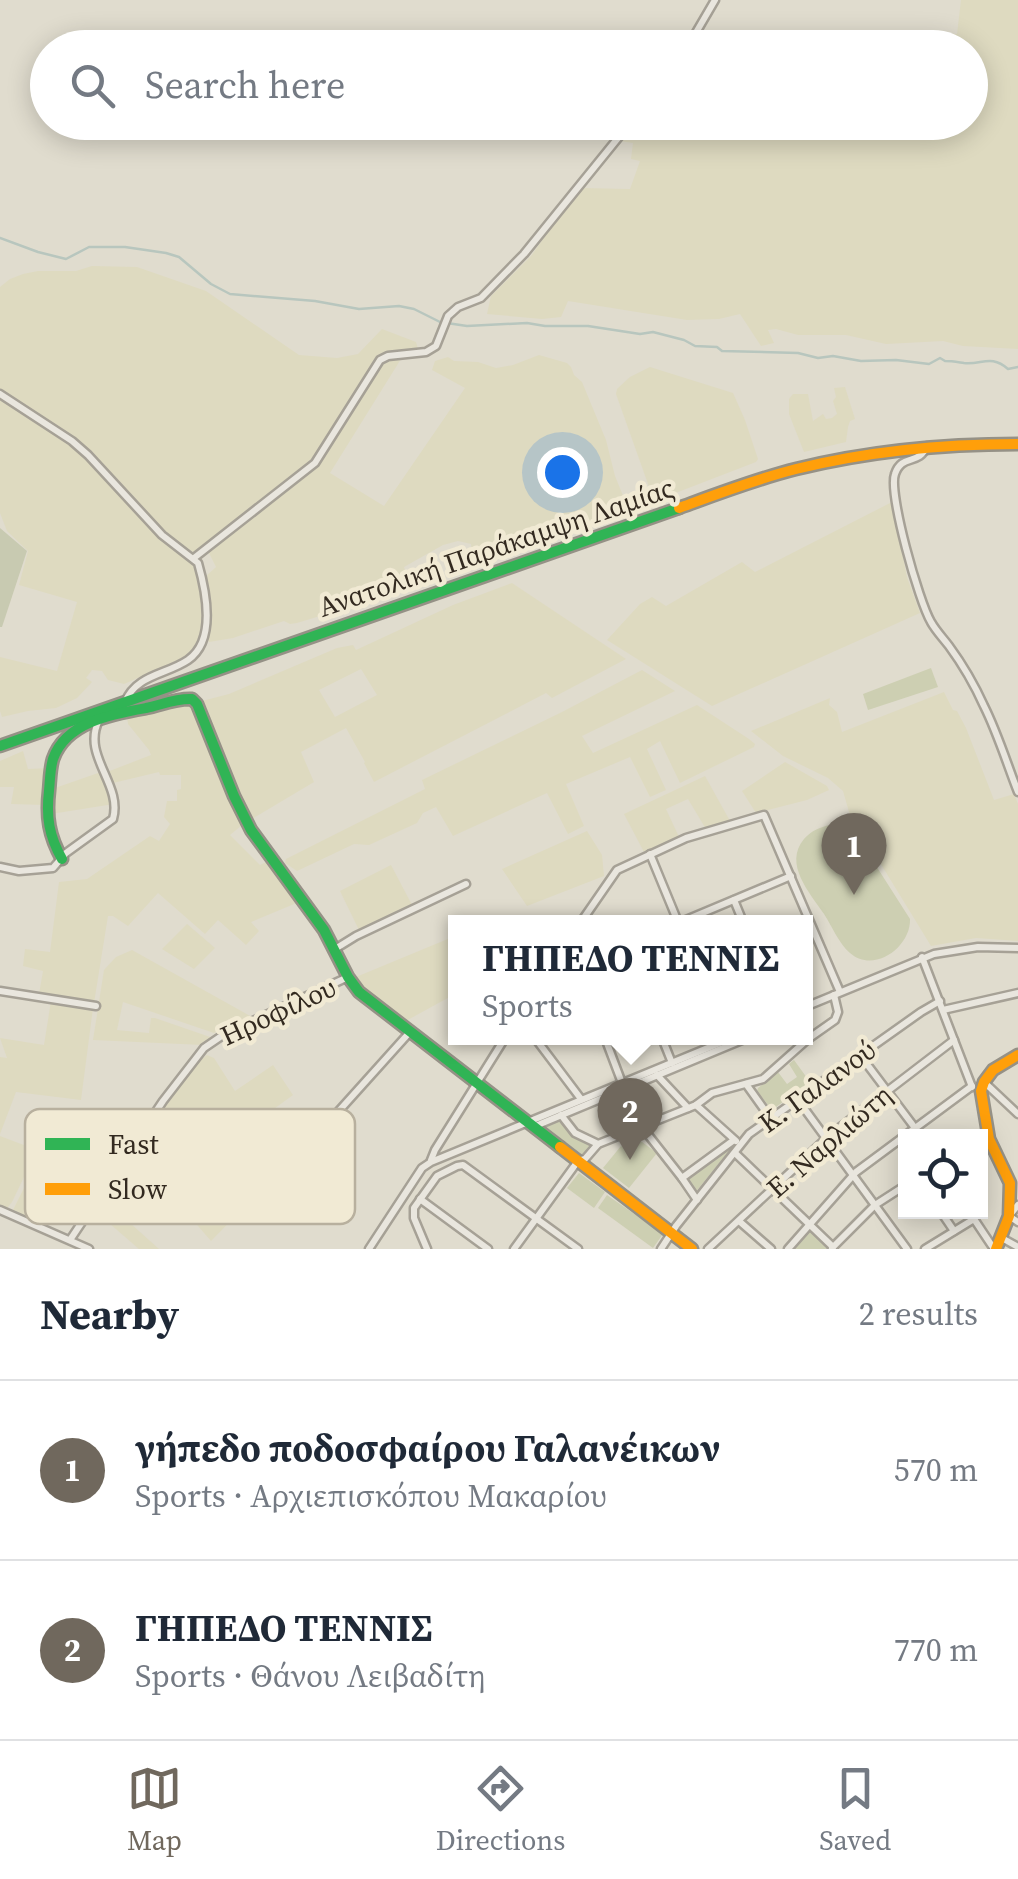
<!DOCTYPE html>
<meta charset="utf-8">
<style>
body{margin:0;font-family:"Source Serif 4",serif;background:#f2f2f3;color:#1f2937}
.controls{position:absolute;right:30px;bottom:30px;display:grid;overflow:hidden;border-radius:0px;box-shadow:0 5px 25px #0003}
.controls button{width:90px;height:90px;display:grid;place-items:center;padding:0;border:0;border-bottom:2px solid #e0e1e3;background:#fff;color:#1f2937;font:50px sans-serif}
.you{position:absolute;left:562px;top:472px;width:35px;height:35px;margin:-25px;border:8px solid #fff;border-radius:50%;background:#1a73e8;box-shadow:0 0 0 15px #1a73e833}
.badge{display:grid;place-items:center;width:65px;height:65px;border-radius:50%;background:#70685d;color:#fff;font-size:32px;font-weight:700}
.pin{position:absolute;translate:-50% -82px;filter:drop-shadow(0 2px 5px #0008)}
.pin::after{content:'';position:absolute;top:52px;width:35px;height:30px;background:inherit;clip-path:polygon(0 0,100% 0,50% 100%)}
.popup{position:absolute;left:448px;top:915px;width:365px;height:130px;box-sizing:border-box;display:grid;place-content:center;border-radius:0px;background:#fff;filter:drop-shadow(0 2px 8px #0005);font-size:32px;white-space:nowrap;color:#747a83}
.popup b{font-size:38px;color:#1f2937}
.popup::after{content:'';position:absolute;left:50%;top:100%;margin-left:-20px;border:20px solid transparent;border-top-color:#fff}
.list{margin:0;padding:0;list-style:none}
h2{display:flex;justify-content:space-between;align-items:center;height:130px;margin:0;padding:0 40px;font-size:42px}
h2 small{font-size:32px;font-weight:400;color:#747a83}
.list li{display:grid;grid-template-columns:65px 1fr auto;gap:30px;align-items:center;box-sizing:border-box;height:180px;padding:0 40px;border-top:2px solid #e0e1e3}
.list b{display:block;font-size:38px;white-space:nowrap}
.list p{margin:0;font-size:32px;white-space:nowrap;color:#747a83}
.list em{font-size:32px;font-style:normal;color:#747a83}
.icon{flex:none;width:55px;height:55px;fill:none;stroke:currentColor;stroke-width:2;stroke-linecap:round;stroke-linejoin:round}
.map{position:relative;flex:none;width:1018px;height:1249px;overflow:hidden}
.search{position:absolute;background:#fff;box-shadow:0 5px 25px #0003;left:30px;right:30px;top:30px;height:110px;display:flex;align-items:center;gap:25px;box-sizing:border-box;padding:0 35px;border-radius:55px;color:#747a83;font-size:38px}
.sheet{height:490px;background:#fff}
nav{display:flex;justify-content:space-around;align-items:center;box-sizing:border-box;height:140px;border-top:2px solid #e0e1e3;background:#fff;font-size:28px;color:#747a83}
nav a{display:grid;justify-items:center;gap:5px}
nav .on{color:#70685d}
.map>svg:first-child{display:block}
.farmland{fill:#dedac0;fill-rule:evenodd}
.green{fill:#cdcfb2}
.cemetery{fill:#c8cab1}
.lines{fill:none;stroke-linecap:round;stroke-linejoin:round}
.stream{stroke:#b8c6be;stroke-width:2.5}
.street-casing{stroke:#a6a196;stroke-width:11}
.fast-casing{stroke:#959186;stroke-width:15}
.slow-casing{stroke:#959186;stroke-width:15}
.street{stroke:#e9e6de;stroke-width:6}
.fast{stroke:#30b455;stroke-width:10}
.slow{stroke:#ff9f0a;stroke-width:10}
.labels{text-anchor:middle;dominant-baseline:central;stroke-width:9;stroke-linejoin:round;paint-order:stroke}
.street-label{font-size:28px;fill:#332a20;stroke:#f1ead4}
.key{fill:#f1ead4;stroke:#b8b09e;stroke-width:2.5}
.key-label{font-size:28px;fill:#332a20}
</style>
<div class="map">
<svg width="1018" height="1249" viewBox="0 0 1018 1249">
<rect width="100%" height="100%" fill="#e0dcce"/>
<g class="farmland">
<path d="M 961,0 L 1018,0 L 1018,349 L 963,346 L 943,341 L 886,344 L 846,335 L 798,335 L 776,329 L 768,330 L 774,343 L 761,346 L 740,314 L 719,319 L 687,320 L 568,301 L 561,317 L 542,319 L 487,314 L 491,296 L 531,256 L 579,188 L 630,189 L 640,161 L 631,159 L 633,143 L 620,141 L 635,123 L 970,122 L 970,48 L 692,47 L 694,41 L 957,34 Z"/>
<path d="M 92,266 L 137,267 L 206,291 L 299,355 L 337,358 L 358,354 L 382,329 L 416,342 L 418,349 L 382,354 L 378,357 L 316,457 L 198,552 L 193,552 L 163,532 L 80,445 L 0,390 L 0,287 L 10,279 L 23,274 L 38,271 L 76,271 Z"/>
<path d="M 539,355 L 567,363 L 571,367 L 574,375 L 582,382 L 606,440 L 615,476 L 628,508 L 626,514 L 544,544 L 493,559 L 481,559 L 472,555 L 471,544 L 458,541 L 443,545 L 404,567 L 407,576 L 396,584 L 394,588 L 376,598 L 351,602 L 330,613 L 297,623 L 290,624 L 284,621 L 233,638 L 209,642 L 207,637 L 210,614 L 205,577 L 216,567 L 208,551 L 319,462 L 381,362 L 401,359 L 330,473 L 384,506 L 465,388 L 432,370 L 435,361 L 448,357 L 454,361 L 478,362 L 496,368 L 513,365 Z"/>
<path d="M 650,367 L 733,393 L 745,420 L 758,459 L 756,462 L 660,499 L 653,498 L 616,394 L 617,389 L 630,377 Z"/>
<path d="M 845,387 L 855,419 L 850,421 L 848,427 L 846,442 L 804,452 L 789,414 L 789,399 L 793,394 L 808,394 L 813,421 L 823,414 L 826,419 L 832,418 L 837,414 L 833,401 L 836,397 L 834,388 Z"/>
<path d="M 0,397 L 64,440 L 86,458 L 167,543 L 193,561 L 205,614 L 199,637 L 192,651 L 182,659 L 124,684 L 108,680 L 102,671 L 92,670 L 86,678 L 92,682 L 77,698 L 56,708 L 28,711 L 2,717 L 0,711 L 0,657 L 57,671 L 77,602 L 19,585 L 28,551 L 7,531 L 0,513 Z"/>
<path d="M 892,502 L 907,577 L 920,613 L 712,706 L 607,640 L 640,604 L 652,597 L 666,606 L 742,562 L 755,572 Z"/>
<path d="M 512,583 L 626,659 L 552,698 L 546,693 L 374,782 L 364,763 L 365,762 L 346,728 L 301,752 L 314,782 L 252,819 L 238,794 L 227,758 L 208,722 L 202,701 L 229,694 L 337,648 L 353,645 L 356,650 L 453,605 ZM 361,669 L 377,695 L 335,717 L 319,690 Z"/>
<path d="M 642,670 L 675,691 L 582,736 L 593,753 L 697,705 L 749,739 L 755,744 L 754,747 L 680,783 L 660,741 L 647,749 L 666,790 L 650,797 L 630,757 L 566,784 L 584,826 L 568,834 L 547,793 L 453,836 L 436,807 L 423,813 L 417,823 L 369,845 L 354,844 L 297,871 L 285,863 L 286,859 L 425,789 L 422,780 L 562,712 Z"/>
<path d="M 944,692 L 953,710 L 957,711 L 966,728 L 994,800 L 1014,794 L 1018,804 L 1018,941 L 976,938 L 931,946 L 849,812 L 843,791 L 828,778 L 783,756 L 751,731 L 830,698 L 829,705 L 837,712 L 842,732 Z"/>
<path d="M 190,699 L 247,821 L 230,835 L 260,865 L 268,861 L 299,902 L 251,922 L 259,931 L 246,945 L 218,920 L 205,934 L 158,893 L 128,926 L 113,916 L 108,916 L 94,1003 L 39,994 L 43,971 L 23,966 L 25,949 L 50,952 L 59,882 L 87,879 L 150,836 L 159,841 L 170,824 L 164,817 L 167,801 L 177,801 L 177,790 L 181,789 L 181,775 L 160,775 L 159,772 L 113,783 L 107,772 L 151,755 L 149,750 L 128,724 L 126,711 Z"/>
<path d="M 23,751 L 28,769 L 50,768 L 45,805 L 11,804 L 14,787 L 0,787 L 0,761 Z"/>
<path d="M 785,762 L 827,786 L 829,790 L 807,800 L 756,813 L 742,791 Z"/>
<path d="M 101,772 L 114,804 L 51,814 L 55,788 Z"/>
<path d="M 705,776 L 730,821 L 706,829 L 688,799 L 666,809 L 679,837 L 644,852 L 624,814 Z"/>
<path d="M 587,831 L 602,855 L 604,876 L 527,906 L 502,869 Z"/>
<path d="M 391,865 L 412,905 L 359,930 L 340,891 Z"/>
<path d="M 187,924 L 215,948 L 194,969 L 162,949 Z"/>
<path d="M 455,936 L 455,994 L 404,1022 L 368,994 L 356,977 Z"/>
<path d="M 132,950 L 252,1017 L 214,1033 L 123,1002 L 117,1030 L 149,1033 L 151,1018 L 155,1018 L 213,1038 L 203,1045 L 93,1040 L 104,970 L 116,957 Z"/>
<path d="M 51,1001 L 93,1008 L 81,1100 L 16,1092 L 0,1134 L 0,1057 L 7,1058 L 0,1038 L 44,1045 Z"/>
<path d="M 207,1055 L 214,1058 L 235,1091 L 273,1065 L 293,1095 L 256,1122 L 282,1161 L 280,1171 L 211,1241 L 134,1152 L 156,1116 L 195,1064 Z"/>
<path d="M 0,1136 L 37,1150 L 12,1202 L 7,1208 L 0,1205 Z"/>
<path d="M 61,1153 L 74,1160 L 41,1226 L 12,1212 L 36,1164 L 52,1170 Z"/>
<path d="M 102,1198 L 159,1249 L 139,1249 L 94,1210 Z"/>
</g>
<g class="green">
<path d="M 931,668 L 938,687 L 868,710 L 863,694 Z"/>
<path d="M 830,825 L 844,827 L 857,836 L 910,919 C 911,947 874,974 850,953 C 839,944 832,926 824,914 C 810,893 783,864 804,839 C 811,831 820,827 830,825 Z"/>
<path d="M 794,1060 L 810,1082 L 772,1110 L 757,1091 L 758,1088 L 778,1072 L 787,1084 L 797,1077 L 789,1064 Z"/>
<path d="M 561,1118 L 577,1138 L 593,1145 L 584,1156 L 545,1126 Z"/>
<path d="M 634,1136 L 657,1153 L 629,1188 L 603,1168 L 621,1146 L 625,1148 Z"/>
<path d="M 731,1144 L 733,1146 L 694,1194 L 686,1182 L 687,1177 Z"/>
<path d="M 579,1173 L 605,1192 L 594,1208 L 567,1188 Z"/>
<path d="M 607,1195 L 663,1234 L 653,1248 L 598,1208 Z"/>
<path d="M 810,1228 L 829,1245 L 826,1249 L 790,1249 Z"/>
</g>
<path class="cemetery" d="M 0,528 L 27,551 L 2,627 L 0,627 Z"/>
<g class="lines">
<path class="stream" d="M 0,238 L 38,252 L 66,259 L 89,247 L 125,247 L 166,253 L 179,257 L 211,284 L 230,294 L 315,301 L 359,309 L 399,306 L 414,309 L 440,322 L 467,326 L 527,323 L 545,326 L 588,326 L 640,334 L 653,332 L 684,340 L 695,346 L 717,347 L 722,351 L 798,353 L 818,358 L 833,356 L 861,361 L 896,360 L 929,364 L 940,358 L 945,361 C 952,361 957,362 964,363 C 982,365 991,354 1008,369 L 1018,367"/>
<defs>
<g id="street">
<path d="M 687,48 L 715,0"/>
<path d="M 0,394 L 72,441 L 88,455 L 162,535 L 198,563 C 206,591 217,640 188,660 C 166,675 137,674 125,702"/>
<path d="M 927,446 C 919,466 902,453 895,474 C 888,493 919,602 931,622 C 936,631 943,638 949,646 C 963,665 975,686 984,706 C 998,734 1007,764 1018,792"/>
<path d="M 194,558 L 315,463 L 380,360 L 388,356 L 426,352 L 436,346 L 448,316 L 458,307 L 481,298 L 524,254 L 631,122"/>
<path d="M 650,854 L 678,922"/>
<path d="M 0,867 L 19,871 L 53,868 L 66,853 L 113,819 C 123,784 81,756 99,720"/>
<path d="M 734,900 L 743,922"/>
<path d="M 581,922 L 617,870 L 686,838 L 764,815 L 840,992"/>
<path d="M 681,922 L 791,876"/>
<path d="M 335,949 L 356,936 L 466,884"/>
<path d="M 922,957 L 972,1087"/>
<path d="M 0,991 L 96,1006"/>
<path d="M 805,1007 L 934,954 L 978,947 L 1018,948"/>
<path d="M 943,1010 L 1018,993"/>
<path d="M 535,1038 L 581,1099"/>
<path d="M 605,1038 L 622,1083"/>
<path d="M 662,1038 L 672,1063"/>
<path d="M 860,1055 L 915,1128"/>
<path d="M 657,1075 L 688,1108"/>
<path d="M 985,1083 L 1018,1114"/>
<path d="M 746,1084 L 771,1119"/>
<path d="M 798,1100 L 907,1249"/>
<path d="M 696,1105 L 736,1141"/>
<path d="M 561,1115 L 575,1133 L 598,1144"/>
<path d="M 533,1127 L 747,1038"/>
<path d="M 642,1127 L 682,1178 L 734,1140"/>
<path d="M 735,1153 L 833,1247"/>
<path d="M 431,1160 L 435,1150 L 505,1038"/>
<path d="M 284,1172 L 409,1033"/>
<path d="M 682,1178 L 697,1200"/>
<path d="M 420,1199 L 488,1249"/>
<path d="M 1018,1205 L 1009,1216 L 1018,1222"/>
<path d="M 0,1210 L 89,1249"/>
<path d="M 941,1212 L 954,1231"/>
<path d="M 739,1221 L 771,1249"/>
<path d="M 1000,1237 L 1018,1247"/>
<path d="M 70,1240 L 163,1101 L 204,1048 L 223,1035 L 348,977"/>
<path d="M 832,1248 L 875,1205 L 906,1185"/>
<path d="M 369,1249 L 422,1168 L 431,1162 L 732,1038"/>
<path d="M 427,1249 L 414,1218 L 414,1208 L 437,1176 L 457,1166 L 463,1165 L 578,1249"/>
<path d="M 514,1249 L 578,1161 L 585,1159 L 598,1144 L 696,1105 L 712,1093 L 763,1079 L 808,1039 L 835,1020 L 838,1012 L 834,995"/>
<path d="M 661,1249 L 676,1226 L 749,1134 L 921,1012 L 940,1001"/>
<path d="M 708,1249 L 830,1135 L 954,1040"/>
<path d="M 788,1249 L 856,1172 L 972,1086"/>
<path d="M 925,1249 L 974,1219 L 994,1249"/>
</g>
<g id="fast">
<path d="M 0,746 L 679,508"/>
<path d="M 62,859 C 49,836 46,817 49,791 C 50,781 50,769 53,759 C 66,722 112,714 146,708 C 161,705 176,698 192,699 L 197,704 L 234,796 L 251,830 L 324,930 L 348,977 L 359,992 L 560,1147"/>
</g>
<g id="slow">
<path d="M 679,508 C 717,494 756,479 796,469 C 869,451 943,444 1018,444"/>
<path d="M 560,1147 L 692,1249"/>
<path d="M 996,1249 L 1009,1216 L 1010,1183 L 989,1139 L 981,1091 L 984,1082 L 993,1070 L 1018,1055"/>
</g>
</defs>
<use href="#street" class="street-casing"/>
<use href="#fast" class="fast-casing"/>
<use href="#slow" class="slow-casing"/>
<use href="#street" class="street"/>
<use href="#fast" class="fast"/>
<use href="#slow" class="slow"/>
</g>
<g class="labels">
<g class="street-label">
<text transform="translate(496 547) rotate(-19)">Ανατολική Παράκαμψη Λαμίας</text>
<text transform="translate(278 1011) rotate(-25)">Ηροφίλου</text>
<text transform="translate(817 1086) rotate(-36)">Κ. Γαλανού</text>
<text transform="translate(829 1141) rotate(-41)">Ε. Ναρλιώτη</text>
</g>
</g>
<rect x="25" y="1109" width="330" height="115" rx="15" class="key"/>
<rect x="45" y="1138" width="45" height="12" fill="#30b455"/>
<rect x="45" y="1183" width="45" height="12" fill="#ff9f0a"/>
<g class="key-label">
<text x="108" y="1154">Fast</text>
<text x="108" y="1199">Slow</text>
</g>
</svg>
<div class="controls">
<button><svg class="icon" aria-label="locate" viewBox="0 0 24 24"><circle cx="12" cy="12" r="6"/><path d="M12 2v4M12 18v4M2 12h4M18 12h4"/></svg></button>
</div>
<div class="you"></div>
<div class="pin badge" style="left:854px;top:895px">1</div>
<div class="pin badge" style="left:630px;top:1160px">2</div>
<div class="popup"><b>ΓΗΠΕΔΟ ΤΕΝΝΙΣ</b>Sports</div>
<div class="search"><svg class="icon" aria-label="search" viewBox="0 0 24 24"><circle cx="10" cy="10" r="6"/><path d="M15 15l6 6"/></svg>Search here</div>
</div>
<section class="sheet">
<h2>Nearby<small>2 results</small></h2>
<ul class="list">
<li><span class="badge">1</span><div><b>γήπεδο ποδοσφαίρου Γαλανέικων</b><p>Sports · Αρχιεπισκόπου Μακαρίου</p></div><em>570 m</em></li>
<li><span class="badge">2</span><div><b>ΓΗΠΕΔΟ ΤΕΝΝΙΣ</b><p>Sports · Θάνου Λειβαδίτη</p></div><em>770 m</em></li>
</ul>
</section>
<nav>
<a class="on"><svg class="icon" aria-label="map" viewBox="0 0 24 24"><path d="M3 6l6-2 6 2 6-2v14l-6 2-6-2-6 2zM9 4v14M15 6v14"/></svg>Map</a>
<a><svg class="icon" aria-label="directions" viewBox="0 0 24 24"><path d="M12 3l9 9-9 9-9-9zM9 14v-3h6M13 9l2 2-2 2"/></svg>Directions</a>
<a><svg class="icon" aria-label="saved" viewBox="0 0 24 24"><path d="M7 4h10v16l-5-4-5 4z"/></svg>Saved</a>
</nav>
